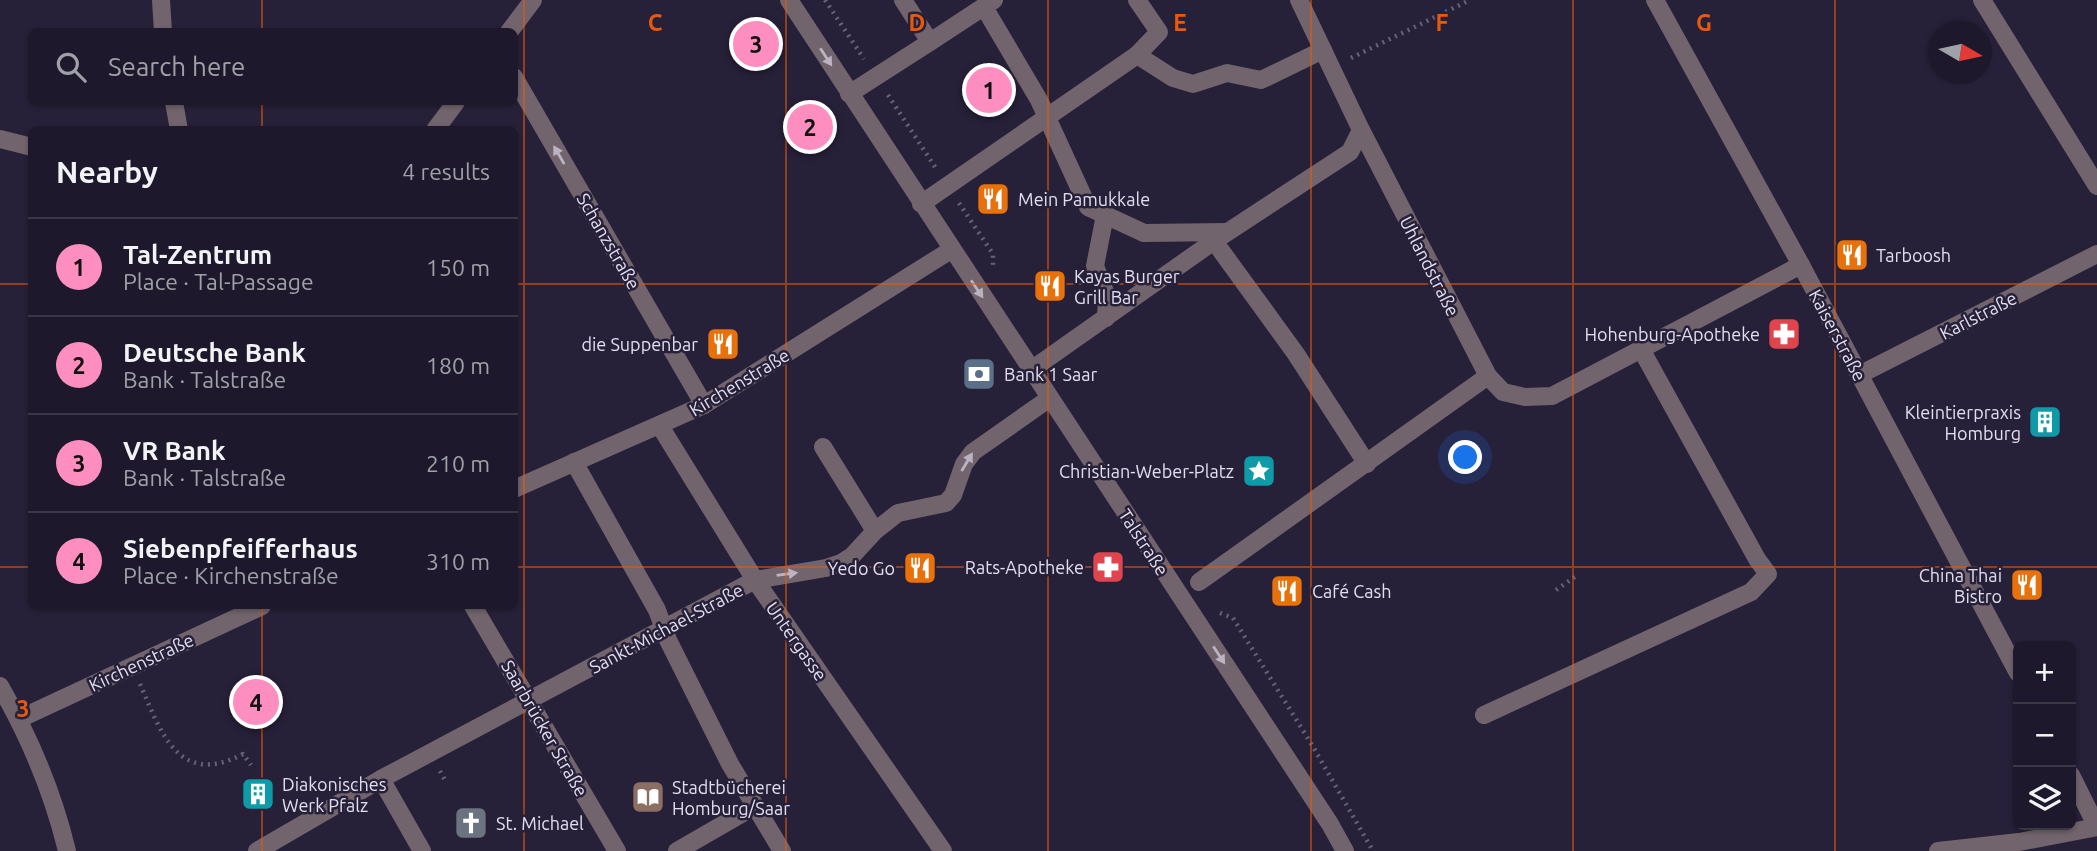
<!DOCTYPE html>
<meta charset="utf-8">
<style>
body{margin:0;font-family:Ubuntu,sans-serif;background:#2a2537;color:#f1f3f6}
.controls{position:absolute;right:21px;bottom:21px;display:grid;overflow:hidden;border-radius:10px;box-shadow:0 2px 5px #0004}
.controls button{width:63px;height:63px;display:grid;place-items:center;padding:0;border:0;border-bottom:2px solid #3b3747;background:#1d182b;color:#f1f3f6;font:35px sans-serif}
.compass{position:absolute;left:1929px;top:21px;width:63px;height:63px;border-radius:50%;background:#1d182b;box-shadow:0 2px 5px #0004;rotate:99deg}
.you{position:absolute;left:1466px;top:458px;width:24px;height:24px;margin:-18px;border:5px solid #fff;border-radius:50%;background:#1a73e8;box-shadow:0 0 0 10px #1a73e833}
.badge{display:grid;place-items:center;width:46px;height:46px;border-radius:50%;background:#fd8ebf;color:#111;font-size:23px;font-weight:700}
.pin{position:absolute;translate:-50% -50%;border:4px solid #fff;box-shadow:0 2px 7px #0006}
.list{margin:0;padding:0;list-style:none}
h2{display:flex;justify-content:space-between;align-items:center;height:91px;margin:0;padding:0 28px;font-size:30px}
h2 small{font-size:23px;font-weight:400;color:#a0a0a9}
.list li{display:grid;grid-template-columns:46px 1fr auto;gap:21px;align-items:center;box-sizing:border-box;height:98px;padding:0 28px;border-top:2px solid #3b3747}
.list b{display:block;font-size:26px;white-space:nowrap}
.list p{margin:0;font-size:23px;white-space:nowrap;color:#a0a0a9}
.list em{font-size:23px;font-style:normal;color:#a0a0a9}
.icon{flex:none;width:38px;height:38px;fill:none;stroke:currentColor;stroke-width:2;stroke-linecap:round;stroke-linejoin:round}
.map{position:relative;flex:none;width:2097px;height:851px;overflow:hidden}
.search{position:absolute;background:#1d182b;box-shadow:0 2px 5px #0004;left:28px;top:28px;width:490px;height:77px;display:flex;align-items:center;gap:18px;box-sizing:border-box;padding:0 24px;border-radius:10px;color:#a0a0a9;font-size:26px}
.panel{position:absolute;background:#1d182b;box-shadow:0 2px 5px #0004;left:28px;top:126px;width:490px;height:483px;border-radius:10px}
.map>svg:first-child{display:block}
.lines{fill:none;stroke-linecap:round;stroke-linejoin:round}
.path{stroke:#676177;stroke-width:4.5;stroke-dasharray:2 5;stroke-linecap:butt}
.minor{stroke:#72646c;stroke-width:18}
.oneway{fill:#bbb3c1}
.grid{fill:none;stroke:#e8590c;stroke-width:2;stroke-opacity:0.55}
.labels{text-anchor:middle;dominant-baseline:central;stroke-width:5;stroke-linejoin:round;paint-order:stroke}
.poi-label{font-size:18px;fill:#e2deef;stroke:#272039;text-anchor:start}
.street-label{font-size:18px;fill:#e2deef;stroke:#272039}
.grid-label{font-size:23px;text-anchor:middle;font-weight:bold;fill:#e8590c;stroke:#272039;stroke-width:5;stroke-linejoin:round;paint-order:stroke}
</style>
<div class="map">
<svg width="2097" height="851" viewBox="0 0 2097 851">
<rect width="100%" height="100%" fill="#272039"/>
<g class="lines">
<g class="path">
<path d="M 825,0 L 864,59"/>
<path d="M 1351,58 L 1470,0"/>
<path d="M 888,95 L 937,170"/>
<path d="M 959,203 L 993,254 L 993,268"/>
<path d="M 1556,590 L 1579,574"/>
<path d="M 1220,613 L 1233,618 L 1312,745 L 1373,851"/>
<path d="M 140,684 C 161,732 178,788 243,754 L 251,765"/>
<path d="M 440,771 L 446,782"/>
</g>
<g class="minor">
<path d="M 161,0 L 163,32"/>
<path d="M 789,0 L 1330,824 L 1345,851"/>
<path d="M 1137,0 L 1159,32 L 1137,55 L 1173,78 L 1193,84 L 1227,73 L 1261,80 L 1323,50"/>
<path d="M 1299,0 L 1361,130 L 1488,376 L 1503,392 L 1525,397 L 1552,396 L 1801,265"/>
<path d="M 1655,0 L 1801,265 L 2018,673"/>
<path d="M 1982,0 L 2097,186"/>
<path d="M 984,7 L 1039,100 L 1088,207 L 1144,233 L 1227,232"/>
<path d="M 509,32 L 533,0"/>
<path d="M 930,42 L 994,0"/>
<path d="M 514,77 L 704,405"/>
<path d="M 849,94 L 930,42 L 903,0"/>
<path d="M 174,102 L 179,130"/>
<path d="M 435,130 L 456,102"/>
<path d="M 0,139 L 32,147"/>
<path d="M 921,204 L 1137,55"/>
<path d="M 1105,215 L 1095,266 L 1107,297 L 1106,318"/>
<path d="M 1214,241 L 1296,354 L 1367,464"/>
<path d="M 1031,370 L 1214,241 L 1350,152 L 1361,130"/>
<path d="M 1859,375 L 2097,254"/>
<path d="M 660,426 L 755,580 L 943,851"/>
<path d="M 823,447 L 875,531"/>
<path d="M 574,462 L 657,610 L 668,640 L 730,764 L 782,851"/>
<path d="M 514,489 L 704,405 L 951,250"/>
<path d="M 1199,582 L 1488,376"/>
<path d="M 473,606 L 617,851"/>
<path d="M 0,686 C 30,738 53,793 67,851"/>
<path d="M 1484,715 L 1751,592 L 1768,574 L 1757,559 L 1641,349"/>
<path d="M 19,719 L 262,606"/>
<path d="M 2071,775 L 2097,827"/>
<path d="M 381,779 L 422,851"/>
<path d="M 257,851 L 381,779 L 755,580 L 826,568 L 841,563 L 852,556 L 875,531 L 898,513 L 946,503 L 953,495 L 964,464 L 973,452 L 1050,398"/>
<path d="M 677,851 L 755,806"/>
<path d="M 1938,851 L 2019,842 L 2097,827"/>
</g>
</g>
<defs><path id="oneway-solid" d="M-6-.8H1V-3.2L6.5 0L1 3.2V.8H-6Z" transform="scale(1.75)"/></defs>
<g class="oneway">
<use href="#oneway-solid" transform="translate(826 57) rotate(57)"/>
<use href="#oneway-solid" transform="translate(559 155) rotate(-120)"/>
<use href="#oneway-solid" transform="translate(977 289) rotate(56)"/>
<use href="#oneway-solid" transform="translate(967 462) rotate(-59)"/>
<use href="#oneway-solid" transform="translate(787 574) rotate(-8)"/>
<use href="#oneway-solid" transform="translate(1219 655) rotate(57)"/>
</g>
<path class="grid" d="M 262,0 L 262,32M 524,0 L 524,851M 786,0 L 786,851M 1048,0 L 1048,851M 1311,0 L 1311,851M 1573,0 L 1573,851M 1835,0 L 1835,851M 262,102 L 262,130M 0,284 L 32,284M 514,284 L 2097,284M 0,567 L 32,567M 514,567 L 2097,567M 262,606 L 262,851"/>
<defs>
<symbol id="restaurant-square" viewBox="-11 -11 22 22"><rect x="-9" y="-9" width="18" height="18" rx="4" fill="#e8710a" stroke="#272039"/><path d="M-5-6h1v4h1v-4h1v4h1v-4h1v5L-1.5 .5V6h-2V.5L-5-1ZM5-6V6H3V1.5H1.5Q1.5-4 5-6Z" fill="#fff"/></symbol>
<symbol id="pharmacy-square" viewBox="-11 -11 22 22"><rect x="-9" y="-9" width="18" height="18" rx="4" fill="#e0444e" stroke="#272039"/><path d="M-2-6h4v4h4v4h-4v4h-4v-4h-4v-4h4Z" fill="#fff"/></symbol>
<symbol id="bank-square" viewBox="-11 -11 22 22"><rect x="-9" y="-9" width="18" height="18" rx="4" fill="#5c6f8a" stroke="#272039"/><path d="M-6-4H6V4H-6ZM0-2.3a2.3 2.3 0 1 0 0 4.6a2.3 2.3 0 1 0 0-4.6Z" fill="#fff"/></symbol>
<symbol id="building-square" viewBox="-11 -11 22 22"><rect x="-9" y="-9" width="18" height="18" rx="4" fill="#0f9aa8" stroke="#272039"/><path d="M-4-6H4V6H1V3H-1V6H-4ZM-2.5-4.3h1.7v1.8h-1.7ZM.8-4.3h1.7v1.8H.8ZM-2.5-1h1.7V.8h-1.7ZM.8-1h1.7V.8H.8Z" fill="#fff"/></symbol>
<symbol id="sight-square" viewBox="-11 -11 22 22"><rect x="-9" y="-9" width="18" height="18" rx="4" fill="#0f9aa8" stroke="#272039"/><path d="M0-6L1.8-2.2L6-1.7L2.9 1.2L3.7 5.4L0 3.3L-3.7 5.4L-2.9 1.2L-6-1.7L-1.8-2.2Z" fill="#fff"/></symbol>
<symbol id="library-square" viewBox="-11 -11 22 22"><rect x="-9" y="-9" width="18" height="18" rx="4" fill="#8d6e63" stroke="#272039"/><path d="M-6-4Q-3-5.5-.7-3.5V5Q-3 3-6 4ZM6-4Q3-5.5 .7-3.5V5Q3 3 6 4Z" fill="#fff"/></symbol>
<symbol id="church-square" viewBox="-11 -11 22 22"><rect x="-9" y="-9" width="18" height="18" rx="4" fill="#6b7280" stroke="#272039"/><path d="M-1.2-6h2.4v3.5h3.3v2.4h-3.3V6h-2.4V-.1h-3.3v-2.4h3.3Z" fill="#fff"/></symbol>
</defs>
<g fill-rule="evenodd">
<use href="#restaurant-square" x="974" y="180" width="38" height="38"/>
<use href="#restaurant-square" x="1833" y="236" width="38" height="38"/>
<use href="#restaurant-square" x="1031" y="267" width="38" height="38"/>
<use href="#pharmacy-square" x="1765" y="315" width="38" height="38"/>
<use href="#restaurant-square" x="704" y="325" width="38" height="38"/>
<use href="#bank-square" x="960" y="355" width="38" height="38"/>
<use href="#building-square" x="2026" y="403" width="38" height="38"/>
<use href="#sight-square" x="1240" y="452" width="38" height="38"/>
<use href="#pharmacy-square" x="1089" y="548" width="38" height="38"/>
<use href="#restaurant-square" x="901" y="549" width="38" height="38"/>
<use href="#restaurant-square" x="2008" y="566" width="38" height="38"/>
<use href="#restaurant-square" x="1268" y="572" width="38" height="38"/>
<use href="#building-square" x="239" y="775" width="38" height="38"/>
<use href="#library-square" x="629" y="778" width="38" height="38"/>
<use href="#church-square" x="452" y="804" width="38" height="38"/>
</g>
<g class="labels">
<g class="poi-label">
<text x="1018" y="199">Mein Pamukkale</text>
<text x="1876" y="255">Tarboosh</text>
<text x="1074" y="276">Kayas Burger<tspan x="1074" dy="21">Grill Bar</tspan></text>
<text x="1760" y="334" text-anchor="end">Hohenburg-Apotheke</text>
<text x="698" y="344" text-anchor="end">die Suppenbar</text>
<text x="1004" y="374">Bank 1 Saar</text>
<text x="2021" y="412" text-anchor="end">Kleintierpraxis<tspan x="2021" dy="21">Homburg</tspan></text>
<text x="1234" y="471" text-anchor="end">Christian-Weber-Platz</text>
<text x="1084" y="567" text-anchor="end">Rats-Apotheke</text>
<text x="895" y="568" text-anchor="end">Yedo Go</text>
<text x="2002" y="575" text-anchor="end">China Thai<tspan x="2002" dy="21">Bistro</tspan></text>
<text x="1312" y="591">Café Cash</text>
<text x="282" y="784">Diakonisches<tspan x="282" dy="21">Werk Pfalz</tspan></text>
<text x="672" y="787">Stadtbücherei<tspan x="672" dy="21">Homburg/Saar</tspan></text>
<text x="496" y="823">St. Michael</text>
</g>
<g class="street-label">
<text transform="translate(609 241) rotate(60)">Schanzstraße</text>
<text transform="translate(1430 266) rotate(63)">Uhlandstraße</text>
<text transform="translate(1978 315) rotate(-27)">Karlstraße</text>
<text transform="translate(1838 335) rotate(62)">Kaiserstraße</text>
<text transform="translate(739 382) rotate(-31)">Kirchenstraße</text>
<text transform="translate(1144 542) rotate(57)">Talstraße</text>
<text transform="translate(666 628) rotate(-28)">Sankt-Michael-Straße</text>
<text transform="translate(797 641) rotate(55)">Untergasse</text>
<text transform="translate(141 662) rotate(-25)">Kirchenstraße</text>
<text transform="translate(545 728) rotate(60)">Saarbrücker Straße</text>
</g>
</g>
<g class="grid-label">
<text x="655" y="31">C</text>
<text x="917" y="31">D</text>
<text x="1180" y="31">E</text>
<text x="1442" y="31">F</text>
<text x="1704" y="31">G</text>
<text x="23" y="717">3</text>
</g>
</svg>
<div class="controls">
<button>+</button>
<button>−</button>
<button><svg class="icon" aria-label="layers" viewBox="0 0 24 24"><path d="M12 4l9 5-9 5-9-5zM3 14l9 5 9-5"/></svg></button>
</div>
<svg class="compass" viewBox="-18 -18 36 36"><path d="M0-13l5 13h-10z" fill="#e53935"/><path d="M0 13l5-13h-10z" fill="#a0a0a9"/></svg>
<div class="you"></div>
<div class="pin badge" style="left:989px;top:90px">1</div>
<div class="pin badge" style="left:810px;top:127px">2</div>
<div class="pin badge" style="left:756px;top:44px">3</div>
<div class="pin badge" style="left:256px;top:702px">4</div>
<div class="search"><svg class="icon" aria-label="search" viewBox="0 0 24 24"><circle cx="10" cy="10" r="6"/><path d="M15 15l6 6"/></svg>Search here</div>
<section class="panel">
<h2>Nearby<small>4 results</small></h2>
<ul class="list">
<li><span class="badge">1</span><div><b>Tal-Zentrum</b><p>Place · Tal-Passage</p></div><em>150 m</em></li>
<li><span class="badge">2</span><div><b>Deutsche Bank</b><p>Bank · Talstraße</p></div><em>180 m</em></li>
<li><span class="badge">3</span><div><b>VR Bank</b><p>Bank · Talstraße</p></div><em>210 m</em></li>
<li><span class="badge">4</span><div><b>Siebenpfeifferhaus</b><p>Place · Kirchenstraße</p></div><em>310 m</em></li>
</ul>
</section>
</div>
